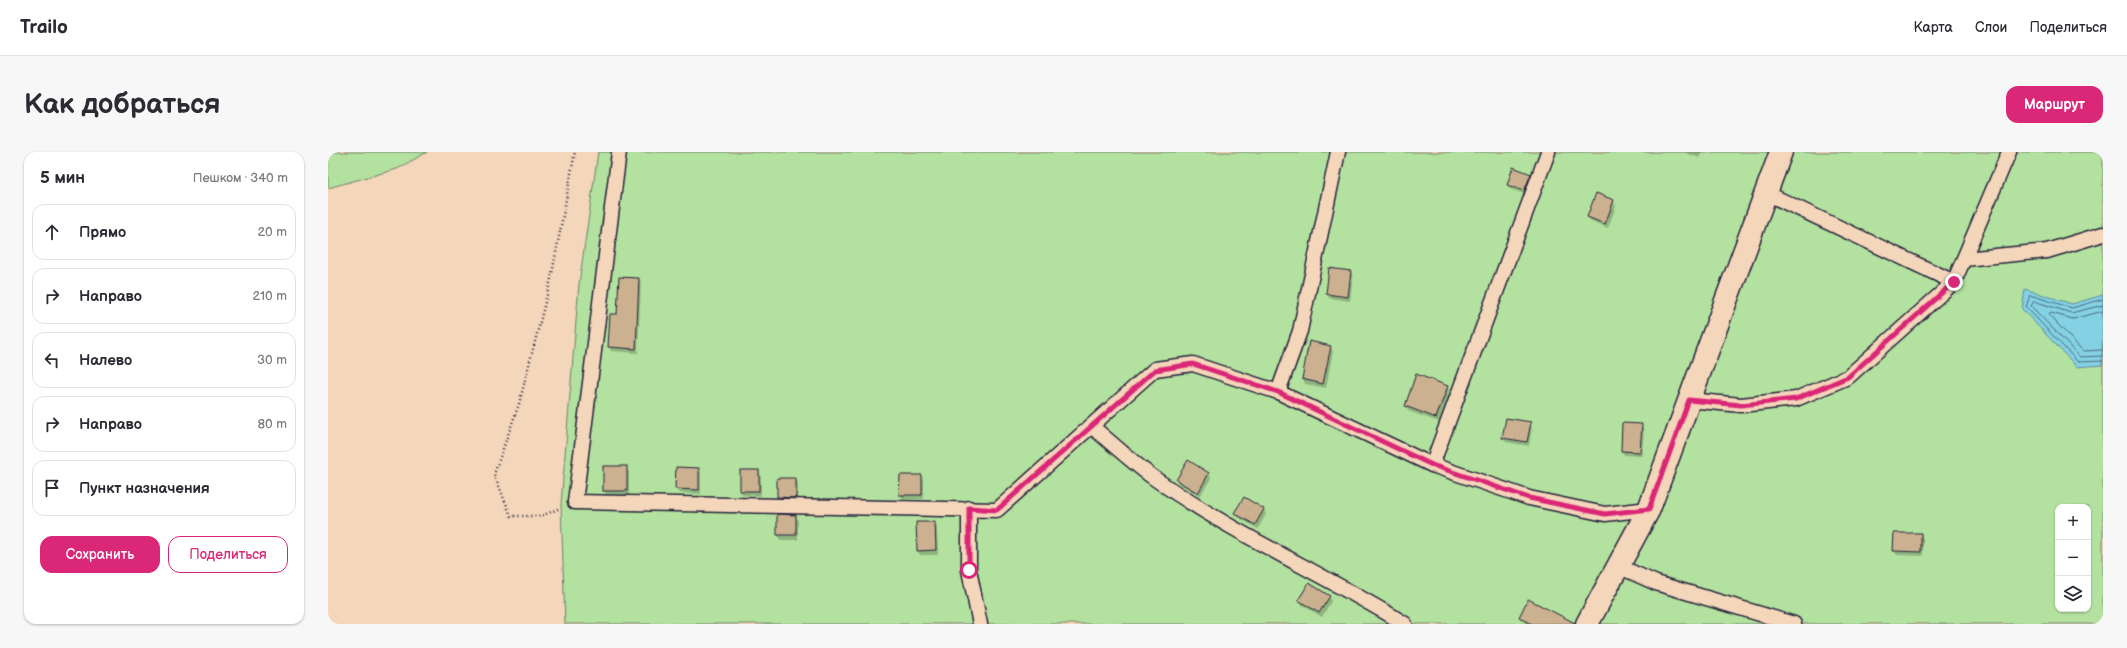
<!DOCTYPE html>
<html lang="ru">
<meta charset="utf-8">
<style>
body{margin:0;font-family:"Balsamiq Sans",sans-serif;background:#f7f7f7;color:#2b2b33}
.controls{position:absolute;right:12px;bottom:12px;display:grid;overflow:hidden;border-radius:8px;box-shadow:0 1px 3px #0004}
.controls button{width:36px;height:36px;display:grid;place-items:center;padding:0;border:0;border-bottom:1px solid #e1e1e2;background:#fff;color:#2b2b33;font:20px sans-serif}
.stop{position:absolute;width:12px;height:12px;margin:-9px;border:3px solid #db2777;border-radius:50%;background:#fff}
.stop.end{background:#db2777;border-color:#fff;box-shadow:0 1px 4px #0008}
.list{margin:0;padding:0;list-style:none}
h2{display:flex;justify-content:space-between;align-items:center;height:52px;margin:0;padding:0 16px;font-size:17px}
h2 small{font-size:13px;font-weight:400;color:#7c7c81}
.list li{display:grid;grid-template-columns:26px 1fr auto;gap:12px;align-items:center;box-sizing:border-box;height:56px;margin:0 8px 8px;padding:0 8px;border:1px solid #e1e1e2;border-radius:12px}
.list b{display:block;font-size:15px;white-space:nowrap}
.list em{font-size:13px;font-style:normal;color:#7c7c81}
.actions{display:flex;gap:8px;padding:12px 16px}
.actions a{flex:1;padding:9px 0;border:1px solid #db2777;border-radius:12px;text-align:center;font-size:14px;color:#db2777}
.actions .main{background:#db2777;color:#fff}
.icon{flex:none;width:22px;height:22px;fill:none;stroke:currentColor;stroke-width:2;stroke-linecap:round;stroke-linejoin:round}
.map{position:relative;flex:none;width:1775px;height:472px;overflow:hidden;border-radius:12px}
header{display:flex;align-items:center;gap:24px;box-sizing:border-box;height:56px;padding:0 20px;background:#fff;border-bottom:1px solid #e1e1e2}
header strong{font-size:19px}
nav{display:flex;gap:22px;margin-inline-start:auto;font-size:14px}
.intro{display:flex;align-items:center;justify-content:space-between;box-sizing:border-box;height:96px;padding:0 24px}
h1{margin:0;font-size:28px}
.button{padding:10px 18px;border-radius:12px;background:#db2777;color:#fff;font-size:14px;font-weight:700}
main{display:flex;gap:24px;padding:0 24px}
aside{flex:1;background:#fff;border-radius:12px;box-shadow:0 1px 3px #0004}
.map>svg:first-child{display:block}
.green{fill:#b3e19f;stroke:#6a826d;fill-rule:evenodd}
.water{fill:#84d1e4;stroke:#5d8ba0}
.shadow{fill:#0003}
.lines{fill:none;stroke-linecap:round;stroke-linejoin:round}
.shore{stroke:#49687f;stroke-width:1}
.building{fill:#cbb18f;stroke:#22223b}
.service-casing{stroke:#22223b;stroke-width:17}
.minor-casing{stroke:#22223b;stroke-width:25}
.path{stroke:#22223b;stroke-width:2.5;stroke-dasharray:1 3;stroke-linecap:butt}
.service{stroke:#f4d6ba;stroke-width:14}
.minor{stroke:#f4d6ba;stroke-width:22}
.route{stroke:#db2777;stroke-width:5}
</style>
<header>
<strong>Trailo</strong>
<nav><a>Карта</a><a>Слои</a><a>Поделиться</a></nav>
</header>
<div class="intro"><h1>Как добраться</h1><a class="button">Маршрут</a></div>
<main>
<aside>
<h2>5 мин<small>Пешком · 340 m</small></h2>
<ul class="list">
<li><svg class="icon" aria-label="ahead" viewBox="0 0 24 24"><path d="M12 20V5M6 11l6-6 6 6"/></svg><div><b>Прямо</b></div><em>20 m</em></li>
<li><svg class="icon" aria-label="right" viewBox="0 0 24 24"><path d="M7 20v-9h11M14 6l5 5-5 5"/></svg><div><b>Направо</b></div><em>210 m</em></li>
<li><svg class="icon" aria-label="left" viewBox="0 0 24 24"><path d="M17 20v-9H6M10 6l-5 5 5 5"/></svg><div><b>Налево</b></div><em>30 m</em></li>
<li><svg class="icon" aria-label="right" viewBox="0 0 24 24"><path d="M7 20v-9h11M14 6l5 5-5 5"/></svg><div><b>Направо</b></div><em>80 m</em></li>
<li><svg class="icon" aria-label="arrive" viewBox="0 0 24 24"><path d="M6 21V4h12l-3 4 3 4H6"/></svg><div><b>Пункт назначения</b></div></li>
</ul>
<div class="actions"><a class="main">Сохранить</a><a>Поделиться</a></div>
</aside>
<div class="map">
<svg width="1775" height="472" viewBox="0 0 1775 472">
<rect width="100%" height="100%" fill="#f4d6ba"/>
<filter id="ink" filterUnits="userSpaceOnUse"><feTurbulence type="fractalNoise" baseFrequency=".025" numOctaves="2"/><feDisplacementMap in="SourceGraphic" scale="8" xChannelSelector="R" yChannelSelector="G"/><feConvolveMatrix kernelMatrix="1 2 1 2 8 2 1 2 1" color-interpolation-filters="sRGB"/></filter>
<g filter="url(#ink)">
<g class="green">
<path d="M 0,0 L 99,0 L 69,17 L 0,36 Z"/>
<path d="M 270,0 L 1775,0 L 1775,472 L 237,472 L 233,352 L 251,132 ZM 1730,355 L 1760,355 L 1760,457 L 1730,457 Z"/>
</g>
<path class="water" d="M 1697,137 L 1744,152 L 1775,143 L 1774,213 L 1749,215 L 1694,157 Z"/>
<g class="shadow">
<path d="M 1356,0 L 1374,0 L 1371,6 Z"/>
<path d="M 1202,23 L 1205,27 L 1199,43 L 1182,37 L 1180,33 Z"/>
<path d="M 1285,49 L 1288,54 L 1280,76 L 1263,69 L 1260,65 Z"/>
<path d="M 1023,120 L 1025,125 L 1022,149 L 1001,146 L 999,142 Z"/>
<path d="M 311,127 L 313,131 L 310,201 L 283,199 L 281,194 L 290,163 Z"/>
<path d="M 1002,195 L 1005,199 L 998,236 L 977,232 L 975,227 Z"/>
<path d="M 1119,235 L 1122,239 L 1111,270 L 1080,259 L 1078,254 Z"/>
<path d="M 1202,271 L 1204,276 L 1201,294 L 1178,290 L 1175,285 Z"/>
<path d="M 1313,273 L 1316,278 L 1314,304 L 1296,303 L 1294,298 Z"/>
<path d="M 276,315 L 298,315 L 301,320 L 301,343 L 279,344 L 276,339 Z"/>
<path d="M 371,317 L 373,321 L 373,342 L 351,341 L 348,337 Z"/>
<path d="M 431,319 L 433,324 L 433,344 L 415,343 L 413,339 Z"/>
<path d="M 881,321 L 883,326 L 872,344 L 851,332 L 849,328 Z"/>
<path d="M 594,324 L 596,328 L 596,347 L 575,347 L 572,342 Z"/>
<path d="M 450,327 L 468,327 L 470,332 L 470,350 L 452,350 L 450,345 Z"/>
<path d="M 916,346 L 936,358 L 938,362 L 930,377 L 910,365 L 907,361 Z"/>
<path d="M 450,363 L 468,364 L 470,368 L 470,388 L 452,388 L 450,383 Z"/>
<path d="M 589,371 L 607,371 L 609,375 L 610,403 L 592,403 L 590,399 Z"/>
<path d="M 1593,382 L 1595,387 L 1595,404 L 1569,403 L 1566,399 Z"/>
<path d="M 1001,444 L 1003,449 L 994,465 L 974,453 L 972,448 Z"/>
<path d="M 1192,465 L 1227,472 L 1199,472 L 1194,469 Z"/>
</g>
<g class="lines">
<g class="shore">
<path d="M 1775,147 L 1744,156 L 1702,143 L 1698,155 L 1750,210 L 1775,209"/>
<path d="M 1775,153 L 1743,161 L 1706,149 L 1703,154 L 1752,205 L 1775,204"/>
<path d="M 1775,159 L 1745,167 L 1723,161 L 1721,163 L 1755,199 L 1775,198"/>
</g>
</g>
<g class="building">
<path d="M 1185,15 L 1203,22 L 1196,39 L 1179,33 Z"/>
<path d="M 1268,41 L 1286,48 L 1277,72 L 1259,65 Z"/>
<path d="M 1001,116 L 1023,119 L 1020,145 L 998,142 Z"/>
<path d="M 291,125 L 311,126 L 308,197 L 280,195 L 282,162 L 289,162 Z"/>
<path d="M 981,189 L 1003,194 L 995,232 L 974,227 Z"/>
<path d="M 1088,222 L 1120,234 L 1108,266 L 1077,254 Z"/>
<path d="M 1178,266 L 1203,270 L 1199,290 L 1174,286 Z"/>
<path d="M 1294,271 L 1314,272 L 1312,300 L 1293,299 Z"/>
<path d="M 860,308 L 881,321 L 870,341 L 848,328 Z"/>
<rect x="275" y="314" width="24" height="25"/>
<path d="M 348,315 L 371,316 L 371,338 L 347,337 Z"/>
<rect x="412" y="318" width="19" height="21"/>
<path d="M 572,323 L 594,323 L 594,343 L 571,343 Z"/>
<path d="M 449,326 L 468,326 L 468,346 L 449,345 Z"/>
<path d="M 916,345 L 936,357 L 927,373 L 906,361 Z"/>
<path d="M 449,362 L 468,363 L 468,383 L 449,383 Z"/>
<path d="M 588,370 L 607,370 L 608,398 L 589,399 Z"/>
<path d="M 1566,381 L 1593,381 L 1593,400 L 1565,399 Z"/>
<path d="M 981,431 L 1002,444 L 991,461 L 970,448 Z"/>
<path d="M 1200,447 L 1247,471 L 1247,472 L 1204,472 L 1191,465 Z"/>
</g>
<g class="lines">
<defs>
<g id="service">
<path d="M 291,0 L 247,350 L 669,358 L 827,217 L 865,212 L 950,240 L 1104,313 L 1201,346 L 1277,362 L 1321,357"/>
<path d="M 1438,41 L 1626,130"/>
<path d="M 1636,107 L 1719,99 L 1775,82"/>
<path d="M 950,240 L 972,179 L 1010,0"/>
<path d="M 1361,248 L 1413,253 L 1468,247 L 1520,225 L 1626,130 L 1681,0"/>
<path d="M 763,274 C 784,291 804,310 826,326 C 905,382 994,421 1077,472"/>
<path d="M 1104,313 L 1220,0"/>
<path d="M 641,356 L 641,418 L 652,472"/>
<path d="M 1290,414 L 1328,431 L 1466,472"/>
</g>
<path id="minor" d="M 1259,472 L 1321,357 L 1453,0"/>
</defs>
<use href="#service" class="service-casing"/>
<use href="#minor" class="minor-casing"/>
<path class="path" d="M 230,357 L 213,364 L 183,364 L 166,322 L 191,252 L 223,127 L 247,0"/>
<use href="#service" class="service"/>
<use href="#minor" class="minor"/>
</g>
</g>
<g class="lines" filter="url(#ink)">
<path class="route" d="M 641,418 L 641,356 L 669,358 L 827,218 L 865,212 L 950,240 L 1104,313 L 1201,346 L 1277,362 L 1321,357 L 1361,248 L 1413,253 L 1468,247 L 1520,225 L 1626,130"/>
</g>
</svg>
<div class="controls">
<button>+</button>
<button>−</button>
<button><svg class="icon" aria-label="layers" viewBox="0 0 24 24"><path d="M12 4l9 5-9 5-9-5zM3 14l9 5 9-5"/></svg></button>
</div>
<div class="stop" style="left:641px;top:418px"></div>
<div class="stop end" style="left:1626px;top:130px"></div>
</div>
</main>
